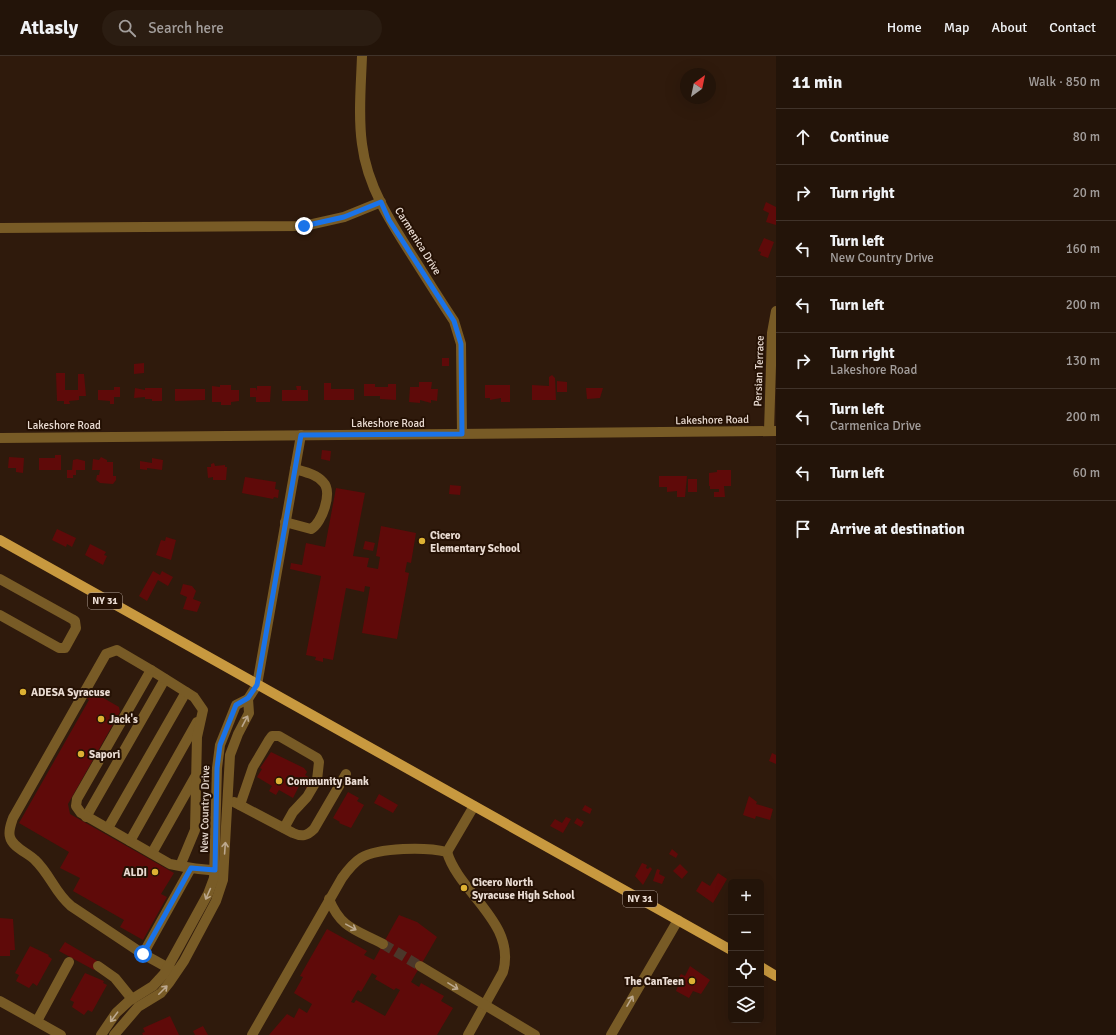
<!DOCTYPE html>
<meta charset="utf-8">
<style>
body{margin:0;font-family:Signika,sans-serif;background:#2b1d12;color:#f1f3f6}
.controls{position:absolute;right:12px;bottom:12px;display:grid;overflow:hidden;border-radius:6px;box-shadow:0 4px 16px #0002}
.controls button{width:36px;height:36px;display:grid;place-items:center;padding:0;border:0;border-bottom:1px solid #40332a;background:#231409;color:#f1f3f6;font:20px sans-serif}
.compass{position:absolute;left:680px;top:12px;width:36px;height:36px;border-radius:50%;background:#231409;box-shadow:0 4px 16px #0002;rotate:33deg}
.stop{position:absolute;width:12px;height:12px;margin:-9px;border:3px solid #1a73e8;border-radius:50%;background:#fff}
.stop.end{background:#1a73e8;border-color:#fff;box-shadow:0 1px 4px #0008}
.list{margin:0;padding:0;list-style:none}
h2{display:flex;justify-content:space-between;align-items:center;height:52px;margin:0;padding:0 16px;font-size:17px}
h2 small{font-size:13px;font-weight:400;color:#a39e9c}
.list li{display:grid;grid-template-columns:26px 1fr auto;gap:12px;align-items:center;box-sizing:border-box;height:56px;padding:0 16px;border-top:1px solid #40332a}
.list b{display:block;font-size:15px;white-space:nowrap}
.list p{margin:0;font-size:13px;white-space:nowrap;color:#a39e9c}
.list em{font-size:13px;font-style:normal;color:#a39e9c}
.icon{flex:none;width:22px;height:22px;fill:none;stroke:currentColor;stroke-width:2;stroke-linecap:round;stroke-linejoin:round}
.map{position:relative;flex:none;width:776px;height:979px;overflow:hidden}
header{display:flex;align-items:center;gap:24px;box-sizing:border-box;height:56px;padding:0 20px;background:#231409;border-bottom:1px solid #40332a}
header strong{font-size:19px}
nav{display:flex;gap:22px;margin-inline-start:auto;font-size:14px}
.search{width:280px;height:36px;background:#2b1d12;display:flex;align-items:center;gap:10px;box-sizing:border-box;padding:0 14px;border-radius:22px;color:#a39e9c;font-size:15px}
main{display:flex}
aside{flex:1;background:#231409}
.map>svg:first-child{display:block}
.building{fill:#5f0a09;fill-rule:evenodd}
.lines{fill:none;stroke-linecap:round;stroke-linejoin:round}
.minor-tunnel{stroke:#4b372a;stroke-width:10;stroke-dasharray:10 5;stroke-linecap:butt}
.minor{stroke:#785b26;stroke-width:10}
.major{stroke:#c8993f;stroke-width:10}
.oneway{stroke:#bca88e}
.route{stroke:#1a73e8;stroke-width:5}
.poi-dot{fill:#ddb133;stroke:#251104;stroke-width:1.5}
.labels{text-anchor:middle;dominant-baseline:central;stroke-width:4;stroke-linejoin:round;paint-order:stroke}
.shield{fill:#251104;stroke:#af9f95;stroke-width:1}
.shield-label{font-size:10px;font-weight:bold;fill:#eadcd3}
.street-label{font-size:11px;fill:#eadcd3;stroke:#251104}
.poi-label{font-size:11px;font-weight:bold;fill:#eadcd3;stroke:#251104;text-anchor:start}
</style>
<header>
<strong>Atlasly</strong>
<div class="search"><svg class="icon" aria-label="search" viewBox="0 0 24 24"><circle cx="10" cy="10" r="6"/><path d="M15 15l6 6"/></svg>Search here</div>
<nav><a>Home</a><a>Map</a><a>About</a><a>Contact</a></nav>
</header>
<main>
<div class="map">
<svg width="776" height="979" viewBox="0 0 776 979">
<rect width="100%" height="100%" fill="#2f1a0c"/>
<g class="building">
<path d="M 766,146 L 776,151 L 776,169 L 766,166 L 769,157 L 763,154 Z"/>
<path d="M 764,182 L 774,186 L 768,202 L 760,199 L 761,196 L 758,195 Z"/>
<rect x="442" y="302" width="7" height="8"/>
<path d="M 144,307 L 144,317 L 134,318 L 134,308 Z"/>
<path d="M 56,317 L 65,317 L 65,334 L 78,334 L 78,318 L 84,318 L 86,340 L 79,340 L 79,344 L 69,345 L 70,348 L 64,348 L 64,345 L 57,345 Z"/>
<path d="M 552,319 L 555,322 L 556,344 L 532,344 L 532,329 L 549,330 L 549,321 Z"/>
<path d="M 557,325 L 567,326 L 567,336 L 557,336 Z"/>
<path d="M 419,326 L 432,326 L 431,333 L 438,333 L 437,345 L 431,344 L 431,347 L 420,344 L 420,347 L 409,346 L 410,331 L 419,331 Z"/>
<path d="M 324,327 L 331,327 L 331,333 L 354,333 L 354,344 L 324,344 Z"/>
<path d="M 364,328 L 375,328 L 375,331 L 388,331 L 388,328 L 396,328 L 396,344 L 380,343 L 380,340 L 364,340 Z"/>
<path d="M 220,329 L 231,329 L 231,334 L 239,334 L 239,345 L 231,346 L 231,349 L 221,349 L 221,346 L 212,346 L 212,330 L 220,331 Z"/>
<path d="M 485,329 L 510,329 L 510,346 L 501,346 L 501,342 L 490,344 L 490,342 L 485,342 Z"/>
<path d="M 257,330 L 271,330 L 270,346 L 256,346 L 256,341 L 250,341 L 250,332 L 256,332 L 257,335 Z"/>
<path d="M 296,330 L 301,330 L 301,334 L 308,334 L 308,345 L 282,345 L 282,334 L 297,334 Z"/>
<path d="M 114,331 L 120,331 L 120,341 L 114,341 L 114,348 L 110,348 L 110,345 L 98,344 L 98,334 L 114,334 Z"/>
<path d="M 135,332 L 145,334 L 145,332 L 162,332 L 162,345 L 152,345 L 152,343 L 145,343 L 145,341 L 134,342 Z"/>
<path d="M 586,332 L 603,332 L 600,342 L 587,343 Z"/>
<path d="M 175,333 L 205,333 L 205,344 L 175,345 Z"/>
<path d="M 322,394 L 331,395 L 330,405 L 321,403 Z"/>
<path d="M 55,399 L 61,399 L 61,414 L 39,414 L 39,402 L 55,402 Z"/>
<path d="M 9,401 L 24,402 L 23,417 L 16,416 L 16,412 L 8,412 Z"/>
<path d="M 101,401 L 107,404 L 107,406 L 113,406 L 113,420 L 116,420 L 116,424 L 113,428 L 100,427 L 96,424 L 97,419 L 99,419 L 100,414 L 92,414 L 93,403 L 99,404 Z"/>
<path d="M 152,402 L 163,404 L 162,414 L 147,412 L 147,414 L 140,413 L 140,405 L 152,407 Z"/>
<path d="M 77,403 L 85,405 L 85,414 L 76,414 L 76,419 L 73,419 L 73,422 L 67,422 L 67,414 L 72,414 L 73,404 Z"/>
<path d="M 214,407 L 215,410 L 225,409 L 225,411 L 227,411 L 226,424 L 213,424 L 213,421 L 208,422 L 207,411 L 211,411 L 211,408 Z"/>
<path d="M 717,414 L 731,414 L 731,430 L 724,430 L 725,441 L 714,441 L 714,436 L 719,436 L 719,433 L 710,433 L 710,430 L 709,430 L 709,417 L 717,416 Z"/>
<path d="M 659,420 L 687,420 L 685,441 L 677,441 L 677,435 L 667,436 L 667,431 L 659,431 Z"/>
<path d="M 245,421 L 276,426 L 275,433 L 279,434 L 278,442 L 274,441 L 273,443 L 242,437 Z"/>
<rect x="688" y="423" width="9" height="13"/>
<path d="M 450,429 L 461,430 L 460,439 L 449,438 Z"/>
<path d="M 336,432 L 365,437 L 353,500 L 369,502 L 367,511 L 378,513 L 380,501 L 376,500 L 381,470 L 416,477 L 411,507 L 407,506 L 405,516 L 409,517 L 397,583 L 362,577 L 370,531 L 365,530 L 364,536 L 346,532 L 333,604 L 323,602 L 323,606 L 315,604 L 316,601 L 306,599 L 321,520 L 290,513 L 291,507 L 302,509 L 306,487 L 325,491 Z"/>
<path d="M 57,473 L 76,482 L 72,491 L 67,488 L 66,491 L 52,484 Z"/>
<path d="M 166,481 L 176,484 L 171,504 L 156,499 L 161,484 L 165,485 Z"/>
<path d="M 365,485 L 375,487 L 373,495 L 363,493 Z"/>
<path d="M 90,488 L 106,496 L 104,499 L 107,500 L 103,509 L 85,499 Z"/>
<path d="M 153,515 L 160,519 L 162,515 L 173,521 L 168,530 L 158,524 L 147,545 L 139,540 Z"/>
<path d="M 183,528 L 192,530 L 196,535 L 193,543 L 201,546 L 197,556 L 183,553 L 187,541 L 180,538 Z"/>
<path d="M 89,636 L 93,636 L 119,651 L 120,656 L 68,748 L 70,758 L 174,817 L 161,838 L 167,841 L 143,884 L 120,871 L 124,864 L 73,835 L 80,822 L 60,812 L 69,796 L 19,767 L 89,644 L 85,641 Z"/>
<path d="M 271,696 L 304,712 L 307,716 L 305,719 L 315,725 L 310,734 L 300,728 L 293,742 L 279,734 L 276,739 L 269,735 L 272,730 L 257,721 L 262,713 L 260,712 Z"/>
<path d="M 772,697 L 776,699 L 776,708 L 769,705 Z"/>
<path d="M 348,736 L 359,742 L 357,745 L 364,749 L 351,772 L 339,767 L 340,766 L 333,762 Z"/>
<path d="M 379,738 L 398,749 L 393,757 L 374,747 Z"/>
<path d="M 749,740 L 757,746 L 756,748 L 773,753 L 770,764 L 756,760 L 755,763 L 743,759 Z"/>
<path d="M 585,749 L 592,753 L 590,758 L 582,754 Z"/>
<path d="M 566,761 L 571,763 L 563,777 L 550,770 L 555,763 L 562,767 Z"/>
<path d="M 577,762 L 584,766 L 581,771 L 574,767 Z"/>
<path d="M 672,793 L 678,798 L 676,802 L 669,798 Z"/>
<path d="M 642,807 L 647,809 L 646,812 L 648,813 L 650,811 L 652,813 L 643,829 L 635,820 Z"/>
<path d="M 680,808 L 688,816 L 682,823 L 673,815 Z"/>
<path d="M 657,813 L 660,814 L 659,818 L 665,821 L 662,828 L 653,825 Z"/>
<path d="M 718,817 L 727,823 L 713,847 L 696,835 L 702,825 L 710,830 Z"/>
<path d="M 399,859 L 417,866 L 437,881 L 411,926 L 419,931 L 421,927 L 444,940 L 441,945 L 453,952 L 437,979 L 269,979 L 287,958 L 294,962 L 299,952 L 307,957 L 312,948 L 294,937 L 303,921 L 300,920 L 327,873 L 367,895 L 364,899 L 374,904 ZM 372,917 L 377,920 L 375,923 L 394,934 L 396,932 L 400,934 L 385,960 L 356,944 L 354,947 L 351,946 L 358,934 L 361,936 Z"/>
<path d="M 0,862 L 13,863 L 15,894 L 10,894 L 10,900 L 0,900 Z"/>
<path d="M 65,886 L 99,906 L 94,914 L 59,895 Z"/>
<path d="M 30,890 L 49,899 L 48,900 L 52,903 L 37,930 L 33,927 L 29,932 L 16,925 L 19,919 L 15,917 Z"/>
<path d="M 690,910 L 710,924 L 701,938 L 693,935 L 689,942 L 676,935 L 678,930 L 675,928 L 681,918 L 685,920 Z"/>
<path d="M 85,917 L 104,925 L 103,927 L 107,929 L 92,956 L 88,954 L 84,959 L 72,951 L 74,946 L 70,944 Z"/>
<path d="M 170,960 L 179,979 L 143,979 L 142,977 L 145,976 L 143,972 Z"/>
<path d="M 203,970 L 208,979 L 195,979 L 193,975 Z"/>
</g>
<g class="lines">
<path class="minor-tunnel" d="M 383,888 L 420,910"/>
<g class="minor">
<path d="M 362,0 C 361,29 358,60 362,88 C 367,130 391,167 413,201 C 427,223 440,244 454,265 L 461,288 L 462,378"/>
<path d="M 0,172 L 304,170 L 344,161 L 381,146"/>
<path d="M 769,375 L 772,277 L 776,255"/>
<path d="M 0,382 L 776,375"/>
<path d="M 285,466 L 311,473 C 322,467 333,436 323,426 C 316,418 305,416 295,413"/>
<path d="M 0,523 L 72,563 L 75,565 L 76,572 L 65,592 L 59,592 L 0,559"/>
<path d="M 234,746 L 293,777 C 302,781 307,780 314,773 L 346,718"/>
<path d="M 240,749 L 253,711 L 269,684 L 272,680 L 279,680 L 317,702 L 319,706 L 317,724 L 307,741 L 293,756 L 284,772"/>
<path d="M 86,761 L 165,623"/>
<path d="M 108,772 L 186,636"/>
<path d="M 130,785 L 197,666"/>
<path d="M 447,796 C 459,837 517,867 503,916 L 468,979"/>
<path d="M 152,797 L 195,721"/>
<path d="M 180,810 L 195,774 L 197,681 L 203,654 L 194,641 L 151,614 L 77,743 L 76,750 L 81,757 L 170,808 C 188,812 205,814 223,815"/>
<path d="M 329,843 C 341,873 357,874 383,888"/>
<path d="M 143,898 L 71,850 C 55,837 50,818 35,804 C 28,797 12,791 10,781 C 8,775 11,768 13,762 L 106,598 L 117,594 L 151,614"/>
<path d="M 98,910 L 115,922 L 132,943"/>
<path d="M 420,910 L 535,979"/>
<path d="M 172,914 L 143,898 L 191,812"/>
<path d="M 0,945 L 61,979"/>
<path d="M 37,965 L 69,906"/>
<path d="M 101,979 L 116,957 L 129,945 L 153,930 L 164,918 L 208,838 L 214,822 L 217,712 L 220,689 L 236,649 L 248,643 L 257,629 L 301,379"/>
<path d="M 114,979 L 138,951 L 161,937 L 169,927 L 184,905 L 216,845 L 223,824 L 230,699 L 238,678 L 249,657 L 248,643"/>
<path d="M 252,979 L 342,822 C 347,815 353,807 361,802 C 379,791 427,791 447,796 L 474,750"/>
<path d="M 611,979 L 678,864"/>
</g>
<g class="major">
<path d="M 0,484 L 731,894"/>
<path d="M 761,911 L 776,920"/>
</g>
</g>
<defs><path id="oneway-shaft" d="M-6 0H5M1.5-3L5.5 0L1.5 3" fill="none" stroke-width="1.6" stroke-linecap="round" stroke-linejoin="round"/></defs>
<g class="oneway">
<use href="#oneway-shaft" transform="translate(245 665) rotate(-62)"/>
<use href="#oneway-shaft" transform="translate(225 792) rotate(-86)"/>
<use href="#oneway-shaft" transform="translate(208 838) rotate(114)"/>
<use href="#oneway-shaft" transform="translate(351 871) rotate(29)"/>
<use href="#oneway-shaft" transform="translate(453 930) rotate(32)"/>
<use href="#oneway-shaft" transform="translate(163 934) rotate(-45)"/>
<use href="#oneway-shaft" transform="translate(630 945) rotate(-60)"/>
<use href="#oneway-shaft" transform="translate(114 961) rotate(127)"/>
</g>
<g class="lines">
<path class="route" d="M 143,898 L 191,812 L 215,814 L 217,712 L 220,689 L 236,649 L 248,642 L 257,629 L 301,379 L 462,378 L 461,288 L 454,265 L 389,164 L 381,146 L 344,161 L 304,170"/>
</g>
<g class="poi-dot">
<circle cx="422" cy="485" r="4"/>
<circle cx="23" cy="636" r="4"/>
<circle cx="101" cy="663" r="4"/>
<circle cx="81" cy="698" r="4"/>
<circle cx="279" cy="725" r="4"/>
<circle cx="155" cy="816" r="4"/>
<circle cx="464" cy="832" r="4"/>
<circle cx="692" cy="925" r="4"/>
</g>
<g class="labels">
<g class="shield">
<rect x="88" y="537" width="34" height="16" rx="3"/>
<rect x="623" y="835" width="34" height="16" rx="3"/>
</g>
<g class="shield-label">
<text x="105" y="545">NY 31</text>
<text x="640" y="843">NY 31</text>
</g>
<g class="street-label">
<text transform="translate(418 185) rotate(58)">Carmenica Drive</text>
<text transform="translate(759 315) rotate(-88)">Persian Terrace</text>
<text transform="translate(712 364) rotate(-1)">Lakeshore Road</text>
<text x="388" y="367">Lakeshore Road</text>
<text x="64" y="369">Lakeshore Road</text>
<text transform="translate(205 753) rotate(-89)">New Country Drive</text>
</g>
<g class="poi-label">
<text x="430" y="479">Cicero<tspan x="430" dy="13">Elementary School</tspan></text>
<text x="31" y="636">ADESA Syracuse</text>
<text x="109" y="663">Jack's</text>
<text x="89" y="698">Sapori</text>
<text x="287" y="725">Community Bank</text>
<text x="147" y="816" text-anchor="end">ALDI</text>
<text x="472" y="826">Cicero North<tspan x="472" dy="13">Syracuse High School</tspan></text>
<text x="684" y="925" text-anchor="end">The CanTeen</text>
</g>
</g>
</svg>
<div class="controls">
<button>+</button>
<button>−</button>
<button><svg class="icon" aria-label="locate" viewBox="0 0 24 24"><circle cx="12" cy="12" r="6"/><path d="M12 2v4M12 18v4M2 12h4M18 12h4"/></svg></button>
<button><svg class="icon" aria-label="layers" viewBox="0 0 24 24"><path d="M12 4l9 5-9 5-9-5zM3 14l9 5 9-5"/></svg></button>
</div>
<svg class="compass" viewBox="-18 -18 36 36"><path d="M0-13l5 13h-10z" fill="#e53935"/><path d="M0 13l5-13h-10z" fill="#a39e9c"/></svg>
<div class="stop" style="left:143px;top:898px"></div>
<div class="stop end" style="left:304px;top:170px"></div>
</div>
<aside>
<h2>11 min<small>Walk · 850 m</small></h2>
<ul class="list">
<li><svg class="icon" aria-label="ahead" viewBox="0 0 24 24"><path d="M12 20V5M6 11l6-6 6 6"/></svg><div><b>Continue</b></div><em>80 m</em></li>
<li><svg class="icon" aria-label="right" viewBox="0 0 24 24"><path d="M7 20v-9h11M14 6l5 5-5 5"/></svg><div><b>Turn right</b></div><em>20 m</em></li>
<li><svg class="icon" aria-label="left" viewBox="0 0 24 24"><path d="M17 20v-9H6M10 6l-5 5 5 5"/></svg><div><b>Turn left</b><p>New Country Drive</p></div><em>160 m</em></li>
<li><svg class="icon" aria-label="left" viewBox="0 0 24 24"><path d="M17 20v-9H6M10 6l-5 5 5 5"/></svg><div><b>Turn left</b></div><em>200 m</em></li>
<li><svg class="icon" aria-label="right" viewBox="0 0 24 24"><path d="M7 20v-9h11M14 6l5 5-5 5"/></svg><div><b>Turn right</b><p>Lakeshore Road</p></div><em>130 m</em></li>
<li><svg class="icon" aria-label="left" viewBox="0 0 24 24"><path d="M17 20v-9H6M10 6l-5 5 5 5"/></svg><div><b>Turn left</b><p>Carmenica Drive</p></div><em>200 m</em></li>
<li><svg class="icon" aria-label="left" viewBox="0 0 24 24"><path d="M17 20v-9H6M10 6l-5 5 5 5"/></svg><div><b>Turn left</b></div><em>60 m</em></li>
<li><svg class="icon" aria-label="arrive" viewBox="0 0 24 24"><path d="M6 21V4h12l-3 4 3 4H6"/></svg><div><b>Arrive at destination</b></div></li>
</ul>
</aside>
</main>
